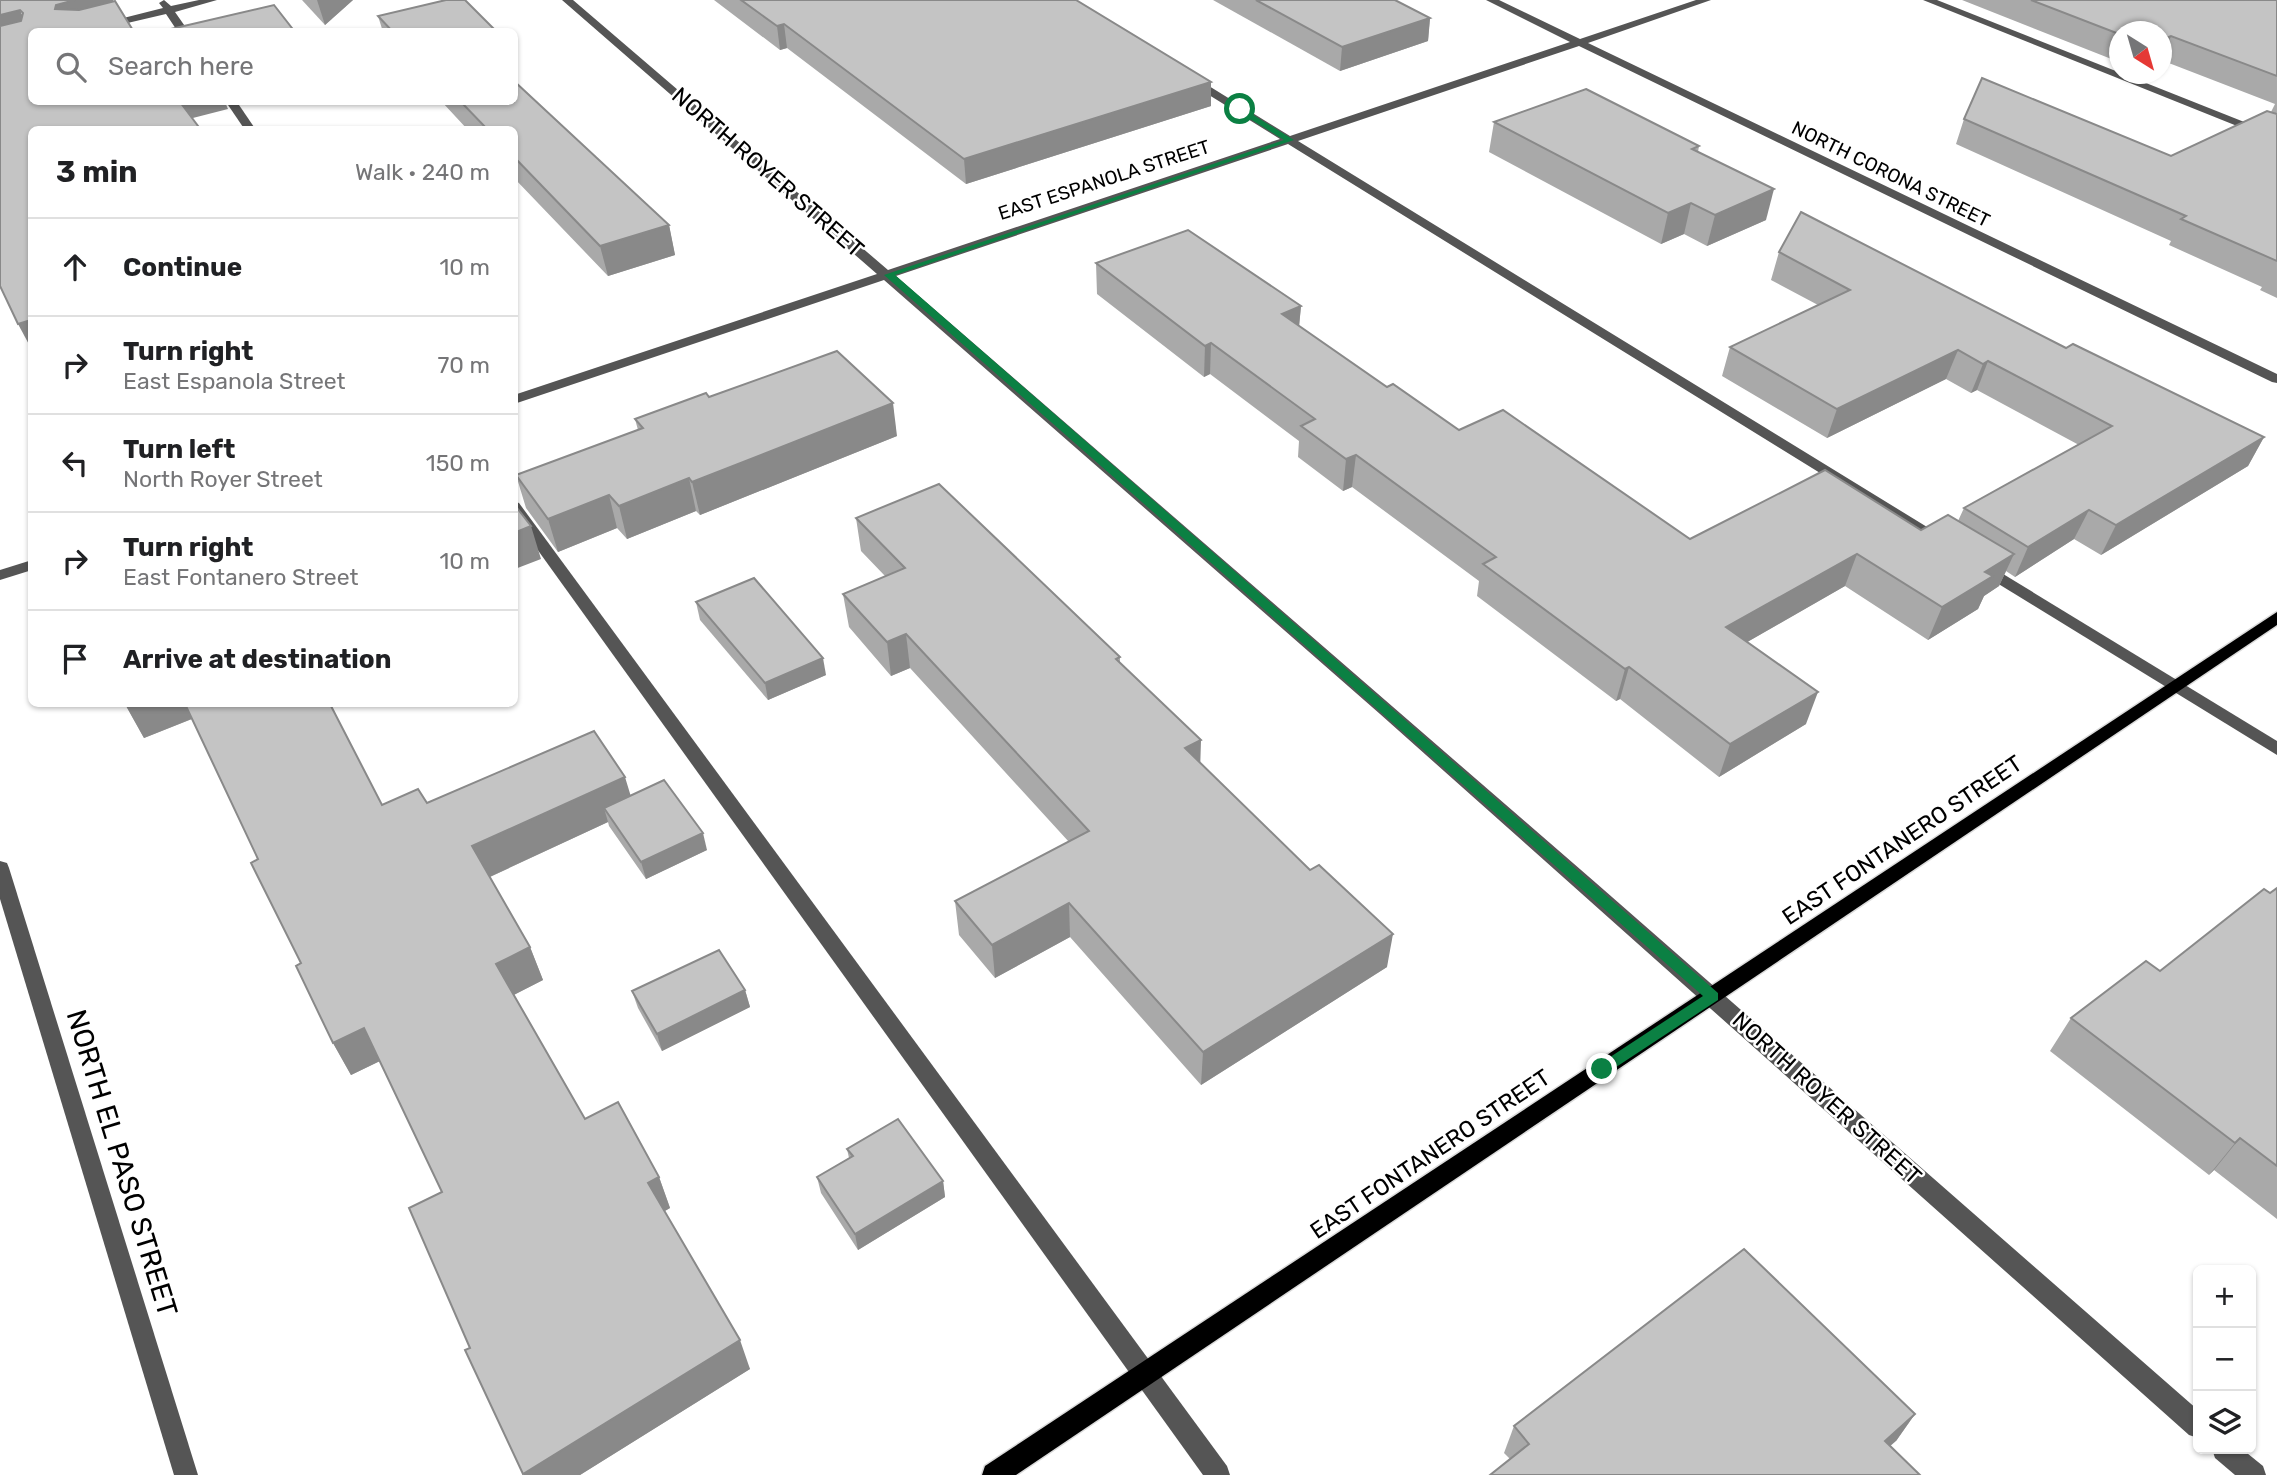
<!DOCTYPE html>
<meta charset="utf-8">
<style>
body{margin:0;font-family:Rubik,sans-serif;background:#f6f6f6;color:#202124}
.controls{position:absolute;right:21px;bottom:21px;display:grid;overflow:hidden;border-radius:10px;box-shadow:0 2px 5px #0004}
.controls button{width:63px;height:63px;display:grid;place-items:center;padding:0;border:0;border-bottom:2px solid #e0e0e0;background:#fff;color:#202124;font:35px sans-serif}
.compass{position:absolute;left:2109px;top:21px;width:63px;height:63px;border-radius:50%;background:#fff;box-shadow:0 2px 5px #0004;rotate:143deg}
.stop{position:absolute;width:21px;height:21px;margin:-16px;border:5px solid #0b8043;border-radius:50%;background:#fff}
.stop.end{background:#0b8043;border-color:#fff;box-shadow:0 2px 7px #0008}
.list{margin:0;padding:0;list-style:none}
h2{display:flex;justify-content:space-between;align-items:center;height:91px;margin:0;padding:0 28px;font-size:30px}
h2 small{font-size:23px;font-weight:400;color:#757577}
.list li{display:grid;grid-template-columns:46px 1fr auto;gap:21px;align-items:center;box-sizing:border-box;height:98px;padding:0 28px;border-top:2px solid #e0e0e0}
.list b{display:block;font-size:26px;white-space:nowrap}
.list p{margin:0;font-size:23px;white-space:nowrap;color:#757577}
.list em{font-size:23px;font-style:normal;color:#757577}
.icon{flex:none;width:38px;height:38px;fill:none;stroke:currentColor;stroke-width:2;stroke-linecap:round;stroke-linejoin:round}
.map{position:relative;flex:none;width:2277px;height:1475px;overflow:hidden}
.search{position:absolute;background:#fff;box-shadow:0 2px 5px #0004;left:28px;top:28px;width:490px;height:77px;display:flex;align-items:center;gap:18px;box-sizing:border-box;padding:0 24px;border-radius:10px;color:#757577;font-size:26px}
.panel{position:absolute;background:#fff;box-shadow:0 2px 5px #0004;left:28px;top:126px;width:490px;height:581px;border-radius:10px}
.map>svg:first-child{display:block}
.lines{fill:none;stroke-linecap:round;stroke-linejoin:round}
.major-casing{stroke:#dbdbdb;stroke-width:3}
.minor{fill:#555;fill-rule:evenodd}
.major{fill:#000;fill-rule:evenodd}
.wall{fill:#a9a9a9}
.shaded-wall{fill:#898989}
.building{fill:#c4c4c4;stroke:#898989;stroke-width:2}
.route{fill:#0b8043}
.labels{text-anchor:middle;dominant-baseline:central;stroke-width:5;stroke-linejoin:round;paint-order:stroke}
.far-street-label{font-size:19px;fill:#000;stroke:#fff}
.street-label{font-size:23px;fill:#000;stroke:#fff}
.near-street-label{font-size:28px;fill:#000;stroke:#fff}
</style>
<div class="map">
<svg width="2277" height="1475" viewBox="0 0 2277 1475">
<rect width="100%" height="100%" fill="#fff"/>
<g class="lines">
<defs>
<path id="major" d="M 2277,612 L 2277,625 L 1016,1475 L 982,1475 L 985,1466 Z"/>
</defs>
<use href="#major" class="major-casing"/>
<g class="minor">
<path d="M 199,0 L 217,0 L 175,12 L 189,32 L 178,32 L 166,14 L 89,32 L 68,32 L 163,8 L 159,3 L 164,0 L 171,6 Z"/>
<path d="M 562,0 L 573,0 L 888,270 L 1280,139 L 1188,82 L 1188,78 L 1196,78 L 1290,136 L 1570,42 L 1486,0 L 1499,0 L 1580,39 L 1696,0 L 1711,0 L 1588,43 L 2277,374 L 2277,383 L 2272,382 L 1579,46 L 1298,141 L 1945,538 L 1948,541 L 1945,544 L 1935,544 L 1288,144 L 896,276 L 1596,883 L 2198,1410 L 2198,1438 L 2189,1435 L 1380,714 L 884,280 L 514,404 L 514,395 L 877,274 Z"/>
<path d="M 1923,0 L 1937,0 L 2277,135 L 2277,142 Z"/>
<path d="M 226,102 L 237,102 L 256,130 L 245,130 Z"/>
<path d="M 514,501 L 519,503 L 1227,1466 L 1230,1475 L 1203,1475 L 514,517 Z"/>
<path d="M 32,560 L 32,570 L 0,580 L 0,570 Z"/>
<path d="M 1985,563 L 2277,741 L 2277,755 L 1979,572 L 1977,568 L 1979,564 Z"/>
<path d="M 0,861 L 7,863 L 9,868 L 198,1475 L 174,1475 L 0,899 Z"/>
<path d="M 2212,1449 L 2242,1449 L 2263,1466 L 2266,1475 L 2235,1475 L 2215,1458 Z"/>
</g>
<use href="#major" class="major"/>
</g>
<g class="wall">
<path d="M 302,0 L 353,0 L 325,25 Z"/>
<path d="M 714,0 L 1076,0 L 1211,106 L 966,184 L 787,48 L 780,50 Z"/>
<path d="M 1213,0 L 1395,0 L 1430,18 L 1428,41 L 1340,71 Z"/>
<path d="M 1962,0 L 2277,0 L 2277,298 L 2260,290 L 2262,287 L 2169,245 L 2171,241 L 1956,144 L 1964,119 L 2171,156 L 2271,112 L 2275,104 L 2161,60 L 2161,32 L 2119,32 L 2119,62 Z"/>
<path d="M 378,16 L 497,32 L 383,32 Z"/>
<path d="M 442,102 L 514,102 L 669,225 L 675,255 L 608,276 L 514,178 L 514,130 L 468,130 Z"/>
<path d="M 1494,122 L 1699,146 L 1698,152 L 1766,220 L 1707,246 L 1684,234 L 1661,244 L 1489,152 Z"/>
<path d="M 1779,252 L 2066,348 L 2264,437 L 2248,466 L 2101,555 L 2074,539 L 2015,577 L 2006,571 L 1999,586 L 1984,596 L 1978,609 L 1928,640 L 1845,586 L 1747,642 L 1806,724 L 1719,777 L 1620,699 L 1616,701 L 1477,596 L 1479,581 L 1352,487 L 1343,491 L 1298,457 L 1299,441 L 1210,374 L 1204,377 L 1097,294 L 1096,263 L 1301,306 L 1299,326 L 1387,387 L 1459,430 L 1690,539 L 1921,530 L 1958,521 L 1964,508 L 2079,445 L 1977,390 L 1971,393 L 1946,379 L 1827,438 L 1722,376 L 1730,347 L 1818,305 L 1771,280 Z"/>
<path d="M 709,397 L 897,436 L 700,515 L 696,511 L 627,539 L 617,528 L 558,552 L 526,508 L 516,475 L 638,430 L 635,419 Z"/>
<path d="M 856,518 L 1120,657 L 1120,664 L 1200,763 L 1387,967 L 1201,1085 L 1070,937 L 995,978 L 959,935 L 955,901 L 1069,842 L 910,668 L 891,676 L 849,627 L 843,594 L 885,576 L 861,551 Z"/>
<path d="M 696,602 L 826,675 L 768,700 L 700,620 Z"/>
<path d="M 125,704 L 330,704 L 382,805 L 631,796 L 707,850 L 646,879 L 609,826 L 608,822 L 490,877 L 530,947 L 543,980 L 513,995 L 585,1119 L 659,1177 L 670,1208 L 664,1211 L 750,1369 L 580,1475 L 524,1475 L 465,1350 L 470,1348 L 442,1192 L 380,1061 L 351,1075 L 333,1043 L 258,859 L 192,719 L 144,738 Z"/>
<path d="M 2277,888 L 2277,1219 L 2214,1170 L 2209,1175 L 2050,1051 L 2071,1018 L 2160,971 Z"/>
<path d="M 745,990 L 750,1007 L 662,1051 L 638,1008 L 632,991 Z"/>
<path d="M 847,1149 L 943,1181 L 945,1197 L 858,1250 L 821,1193 L 817,1177 L 849,1158 Z"/>
<path d="M 1915,1414 L 1896,1441 L 1510,1459 L 1504,1453 L 1514,1426 Z"/>
</g>
<g class="shaded-wall">
<path d="M 75,0 L 113,0 L 119,16 L 55,9 L 56,5 Z"/>
<path d="M 317,0 L 353,0 L 325,25 Z"/>
<path d="M 20,10 L 31,35 L 0,43 L 0,15 Z"/>
<path d="M 1430,18 L 1428,41 L 1340,71 L 1342,47 Z"/>
<path d="M 784,24 L 787,48 L 780,50 L 777,26 Z"/>
<path d="M 2171,36 L 2161,59 L 2161,40 Z"/>
<path d="M 1211,82 L 1211,106 L 966,184 L 964,159 Z"/>
<path d="M 178,102 L 225,102 L 228,109 L 185,120 Z"/>
<path d="M 241,102 L 258,102 L 243,105 Z"/>
<path d="M 1774,189 L 1766,220 L 1707,246 L 1715,215 Z"/>
<path d="M 1691,203 L 1684,234 L 1661,244 L 1668,213 Z"/>
<path d="M 669,225 L 675,255 L 608,276 L 600,246 Z"/>
<path d="M 1301,306 L 1298,337 L 1282,314 Z"/>
<path d="M 31,320 L 32,322 L 32,350 L 18,324 Z"/>
<path d="M 1211,343 L 1210,374 L 1204,377 L 1205,346 Z"/>
<path d="M 1958,350 L 1946,379 L 1827,438 L 1837,409 Z"/>
<path d="M 1988,361 L 1977,390 L 1971,393 L 1983,364 Z"/>
<path d="M 893,403 L 897,436 L 700,515 L 692,482 Z"/>
<path d="M 2264,437 L 2248,466 L 2101,555 L 2116,525 Z"/>
<path d="M 1356,455 L 1352,487 L 1343,491 L 1346,459 Z"/>
<path d="M 689,478 L 696,511 L 627,539 L 619,506 Z"/>
<path d="M 609,495 L 617,528 L 558,552 L 548,519 Z"/>
<path d="M 2089,510 L 2074,539 L 2015,577 L 2028,547 Z"/>
<path d="M 531,526 L 541,559 L 515,569 L 517,575 L 514,576 L 514,533 Z"/>
<path d="M 1857,554 L 1845,586 L 1716,660 L 1726,627 Z"/>
<path d="M 2014,554 L 1999,586 L 1984,596 L 1978,609 L 1928,640 L 1942,607 L 1985,572 Z"/>
<path d="M 906,634 L 910,668 L 891,676 L 887,642 Z"/>
<path d="M 823,658 L 826,675 L 768,700 L 765,683 Z"/>
<path d="M 1629,667 L 1620,699 L 1616,701 L 1625,669 Z"/>
<path d="M 1818,692 L 1806,724 L 1719,777 L 1730,744 Z"/>
<path d="M 125,704 L 187,704 L 194,718 L 144,738 Z"/>
<path d="M 1201,740 L 1200,774 L 1185,748 Z"/>
<path d="M 625,777 L 635,810 L 604,808 L 608,822 L 485,879 L 472,846 Z"/>
<path d="M 703,833 L 707,850 L 646,879 L 641,862 Z"/>
<path d="M 1069,903 L 1070,937 L 995,978 L 992,945 Z"/>
<path d="M 1393,934 L 1387,967 L 1201,1085 L 1203,1052 Z"/>
<path d="M 530,947 L 543,980 L 510,997 L 496,964 Z"/>
<path d="M 745,990 L 750,1007 L 662,1051 L 657,1034 Z"/>
<path d="M 364,1028 L 382,1060 L 351,1075 L 333,1043 Z"/>
<path d="M 2240,1138 L 2214,1170 L 2209,1175 L 2235,1143 Z"/>
<path d="M 659,1177 L 670,1208 L 660,1214 L 648,1183 Z"/>
<path d="M 943,1181 L 945,1197 L 858,1250 L 855,1234 Z"/>
<path d="M 740,1340 L 750,1369 L 580,1475 L 524,1475 L 523,1474 Z"/>
<path d="M 1915,1414 L 1896,1441 L 1866,1467 L 1885,1441 Z"/>
</g>
<g class="building">
<path d="M 0,0 L 75,0 L 56,5 L 55,9 L 79,10 L 115,1 L 134,32 L 32,32 L 32,102 L 180,102 L 201,130 L 32,130 L 32,322 L 31,320 L 18,324 L 0,286 L 0,26 L 21,21 L 23,13 L 20,10 L 0,15 Z"/>
<path d="M 446,0 L 465,0 L 497,32 L 393,32 L 378,16 Z"/>
<path d="M 741,0 L 1076,0 L 1211,82 L 964,159 L 784,24 L 777,26 Z"/>
<path d="M 1256,0 L 1395,0 L 1430,18 L 1342,47 Z"/>
<path d="M 2031,0 L 2277,0 L 2277,76 L 2171,36 L 2161,40 L 2161,32 L 2119,32 L 2119,34 Z"/>
<path d="M 274,5 L 295,32 L 158,32 Z"/>
<path d="M 1982,78 L 2171,156 L 2267,111 L 2277,114 L 2277,261 L 2181,219 L 2186,216 L 1964,119 Z"/>
<path d="M 514,81 L 669,225 L 600,246 L 514,157 L 514,130 L 488,130 L 461,102 L 514,102 Z"/>
<path d="M 1586,89 L 1699,146 L 1692,149 L 1774,189 L 1715,215 L 1691,203 L 1668,213 L 1494,122 Z"/>
<path d="M 1801,212 L 2066,348 L 2073,344 L 2264,437 L 2116,525 L 2089,510 L 2028,547 L 1964,508 L 2112,426 L 1988,361 L 1983,364 L 1958,350 L 1837,409 L 1730,347 L 1850,290 L 1779,252 Z"/>
<path d="M 1188,230 L 1301,306 L 1282,314 L 1387,387 L 1393,384 L 1459,430 L 1503,410 L 1690,539 L 1825,470 L 1921,530 L 1948,515 L 2014,554 L 1985,572 L 1993,576 L 1942,607 L 1857,554 L 1726,627 L 1818,692 L 1730,744 L 1629,667 L 1625,669 L 1483,564 L 1496,557 L 1356,455 L 1346,459 L 1301,426 L 1315,419 L 1211,343 L 1205,346 L 1096,263 Z"/>
<path d="M 837,351 L 893,403 L 692,482 L 689,478 L 619,506 L 609,495 L 548,519 L 516,475 L 643,428 L 635,419 L 706,393 L 709,397 Z"/>
<path d="M 939,484 L 1120,657 L 1116,659 L 1201,740 L 1185,748 L 1310,870 L 1319,865 L 1393,934 L 1203,1052 L 1069,903 L 992,945 L 955,901 L 1089,831 L 906,634 L 887,642 L 843,594 L 905,568 L 856,518 Z"/>
<path d="M 514,504 L 531,526 L 514,533 Z"/>
<path d="M 754,578 L 823,658 L 765,683 L 696,602 Z"/>
<path d="M 185,704 L 330,704 L 382,805 L 418,789 L 427,803 L 594,731 L 625,777 L 472,846 L 530,947 L 496,964 L 585,1119 L 618,1102 L 659,1177 L 648,1183 L 740,1340 L 523,1474 L 465,1350 L 470,1348 L 409,1208 L 442,1192 L 364,1028 L 333,1043 L 296,966 L 301,963 L 251,863 L 258,859 Z"/>
<path d="M 664,780 L 703,833 L 641,862 L 604,808 Z"/>
<path d="M 2277,888 L 2277,1166 L 2240,1138 L 2235,1143 L 2071,1018 L 2146,961 L 2160,971 L 2264,889 L 2270,893 Z"/>
<path d="M 719,950 L 745,990 L 657,1034 L 632,991 Z"/>
<path d="M 898,1119 L 943,1181 L 855,1234 L 817,1177 L 853,1156 L 847,1149 Z"/>
<path d="M 1744,1249 L 1915,1414 L 1885,1441 L 1920,1475 L 1490,1475 L 1529,1444 L 1514,1426 Z"/>
</g>
<path class="route" d="M 1237,108 L 1242,108 L 1294,140 L 895,275 L 1718,993 L 1718,1000 L 1607,1073 L 1598,1073 L 1598,1065 L 1703,996 L 884,275 L 1284,140 L 1237,111 Z"/>
<g class="labels">
<g class="far-street-label">
<text transform="translate(1891 174) rotate(26)">NORTH CORONA STREET</text>
<text transform="translate(1104 180) rotate(-18)">EAST ESPANOLA STREET</text>
</g>
<g class="street-label">
<text transform="translate(768 172) rotate(41)">NORTH ROYER STREET</text>
<text transform="translate(1902 840) rotate(-34)">EAST FONTANERO STREET</text>
<text transform="translate(1827 1098) rotate(42)">NORTH ROYER STREET</text>
<text transform="translate(1430 1154) rotate(-34)">EAST FONTANERO STREET</text>
</g>
<g class="near-street-label">
<text transform="translate(122 1163) rotate(73)">NORTH EL PASO STREET</text>
</g>
</g>
</svg>
<div class="controls">
<button>+</button>
<button>−</button>
<button><svg class="icon" aria-label="layers" viewBox="0 0 24 24"><path d="M12 4l9 5-9 5-9-5zM3 14l9 5 9-5"/></svg></button>
</div>
<svg class="compass" viewBox="-18 -18 36 36"><path d="M0-13l5 13h-10z" fill="#e53935"/><path d="M0 13l5-13h-10z" fill="#757577"/></svg>
<div class="stop" style="left:1240px;top:109px"></div>
<div class="stop end" style="left:1602px;top:1069px"></div>
<div class="search"><svg class="icon" aria-label="search" viewBox="0 0 24 24"><circle cx="10" cy="10" r="6"/><path d="M15 15l6 6"/></svg>Search here</div>
<section class="panel">
<h2>3 min<small>Walk · 240 m</small></h2>
<ul class="list">
<li><svg class="icon" aria-label="ahead" viewBox="0 0 24 24"><path d="M12 20V5M6 11l6-6 6 6"/></svg><div><b>Continue</b></div><em>10 m</em></li>
<li><svg class="icon" aria-label="right" viewBox="0 0 24 24"><path d="M7 20v-9h11M14 6l5 5-5 5"/></svg><div><b>Turn right</b><p>East Espanola Street</p></div><em>70 m</em></li>
<li><svg class="icon" aria-label="left" viewBox="0 0 24 24"><path d="M17 20v-9H6M10 6l-5 5 5 5"/></svg><div><b>Turn left</b><p>North Royer Street</p></div><em>150 m</em></li>
<li><svg class="icon" aria-label="right" viewBox="0 0 24 24"><path d="M7 20v-9h11M14 6l5 5-5 5"/></svg><div><b>Turn right</b><p>East Fontanero Street</p></div><em>10 m</em></li>
<li><svg class="icon" aria-label="arrive" viewBox="0 0 24 24"><path d="M6 21V4h12l-3 4 3 4H6"/></svg><div><b>Arrive at destination</b></div></li>
</ul>
</section>
</div>
